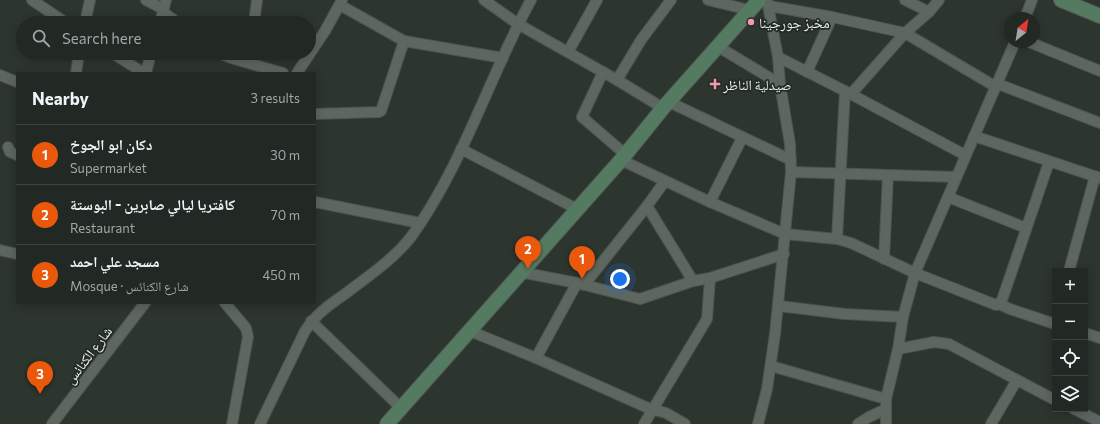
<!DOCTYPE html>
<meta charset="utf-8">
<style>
body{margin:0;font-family:Commissioner,"Noto Naskh Arabic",sans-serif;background:#2e3430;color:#f1f3f6}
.controls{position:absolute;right:12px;bottom:12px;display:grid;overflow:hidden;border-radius:0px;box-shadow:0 2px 10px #0003}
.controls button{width:36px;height:36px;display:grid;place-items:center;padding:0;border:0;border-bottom:1px solid #3f4441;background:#222823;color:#f1f3f6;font:20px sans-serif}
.compass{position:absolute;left:1004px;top:12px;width:36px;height:36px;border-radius:50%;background:#222823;box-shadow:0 2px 10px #0003;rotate:30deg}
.you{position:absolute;left:620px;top:279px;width:14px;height:14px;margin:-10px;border:3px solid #fff;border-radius:50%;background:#1a73e8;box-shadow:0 0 0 6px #1a73e833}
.badge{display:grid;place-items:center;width:26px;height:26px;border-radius:50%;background:#ea580c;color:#fff;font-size:13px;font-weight:700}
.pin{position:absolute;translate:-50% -33px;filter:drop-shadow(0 1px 2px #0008)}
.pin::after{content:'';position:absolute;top:21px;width:14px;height:12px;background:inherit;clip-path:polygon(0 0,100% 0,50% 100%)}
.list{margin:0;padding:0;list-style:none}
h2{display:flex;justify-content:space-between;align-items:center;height:52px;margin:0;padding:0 16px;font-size:17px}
h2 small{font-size:13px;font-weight:400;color:#a2a6a6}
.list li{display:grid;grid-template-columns:26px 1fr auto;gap:12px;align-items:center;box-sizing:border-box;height:60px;padding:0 16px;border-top:1px solid #3f4441}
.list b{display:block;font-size:15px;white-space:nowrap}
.list p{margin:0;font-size:13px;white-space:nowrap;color:#a2a6a6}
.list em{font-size:13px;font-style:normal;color:#a2a6a6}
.icon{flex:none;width:22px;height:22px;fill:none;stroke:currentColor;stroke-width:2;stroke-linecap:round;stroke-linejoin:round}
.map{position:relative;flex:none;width:1100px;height:424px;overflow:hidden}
.search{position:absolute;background:#222823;box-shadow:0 2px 10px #0003;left:16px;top:16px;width:300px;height:44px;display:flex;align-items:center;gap:10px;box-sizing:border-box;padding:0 14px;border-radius:22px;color:#a2a6a6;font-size:15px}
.panel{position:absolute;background:#222823;box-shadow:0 2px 10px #0003;left:16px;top:72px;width:300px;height:232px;border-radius:0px}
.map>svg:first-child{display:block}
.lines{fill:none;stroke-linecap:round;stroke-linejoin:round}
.street-casing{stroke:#4d534f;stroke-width:12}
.secondary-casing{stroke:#4d534f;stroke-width:16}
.street{stroke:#5d665f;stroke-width:10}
.secondary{stroke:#547b62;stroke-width:14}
.poi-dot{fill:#f19ab0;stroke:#232b25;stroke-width:1.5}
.labels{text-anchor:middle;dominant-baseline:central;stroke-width:3.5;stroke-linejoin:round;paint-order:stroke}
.poi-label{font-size:14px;fill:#ebf1ed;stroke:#232b25;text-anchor:start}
.street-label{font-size:14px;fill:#ebf1ed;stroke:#232b25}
</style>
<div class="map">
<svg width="1100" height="424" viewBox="0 0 1100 424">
<rect width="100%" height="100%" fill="#2d352f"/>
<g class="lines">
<defs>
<g id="street">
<path d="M 32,0 L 66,23"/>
<path d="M 146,0 L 163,9"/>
<path d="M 484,0 L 518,24 L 617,80 L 663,108"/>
<path d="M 708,0 L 749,10"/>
<path d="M 905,0 L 929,12"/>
<path d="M 340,5 L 404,41 L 503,58"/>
<path d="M 769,6 L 832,17 L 905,33 L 996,87"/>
<path d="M 163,12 L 178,23"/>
<path d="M 1025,18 L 1032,0"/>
<path d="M 85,23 L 90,0"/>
<path d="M 160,23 L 166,0"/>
<path d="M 254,23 L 257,0"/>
<path d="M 1029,42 L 1100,71"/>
<path d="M 717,46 L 780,84"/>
<path d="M 568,52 L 597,0"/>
<path d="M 112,53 L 144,73"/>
<path d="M 219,53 L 231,58 L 283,73"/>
<path d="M 778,57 L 845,91 L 965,155"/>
<path d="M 603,72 L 582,117 L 625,154"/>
<path d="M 807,72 L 832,17"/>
<path d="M 76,73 L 79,53"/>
<path d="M 146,73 L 151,53"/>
<path d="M 297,73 L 325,31 L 342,0"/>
<path d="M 0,75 L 17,82"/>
<path d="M 617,80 L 641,40 L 671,0"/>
<path d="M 998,84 L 1100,123"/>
<path d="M 851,94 L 905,33 L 929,12 L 939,0"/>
<path d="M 669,102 L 791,160"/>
<path d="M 315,114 L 379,112 L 381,111 L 404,41"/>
<path d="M 974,136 L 1100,178"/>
<path d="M 8,147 L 10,152 L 17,155"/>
<path d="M 461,149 L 577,209"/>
<path d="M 621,160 L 710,202 L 785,234 L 837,239 L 851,243 L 915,273 L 996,305 L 999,304 L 1002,300 L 1049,162"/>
<path d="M 791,172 L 956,177"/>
<path d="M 948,197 L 1026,228"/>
<path d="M 315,202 L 420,223"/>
<path d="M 710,202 L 742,138"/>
<path d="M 647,206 L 693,281"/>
<path d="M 837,239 L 845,91"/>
<path d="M 0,250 L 17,254"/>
<path d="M 884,259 L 888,175"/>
<path d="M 1069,271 L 1095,176"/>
<path d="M 520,272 L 577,283 L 640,299 L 693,281 L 710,278 L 784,254"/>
<path d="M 584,285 L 647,206 L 665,181"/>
<path d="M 225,303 L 246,328 L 248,337 L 232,424"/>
<path d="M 999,304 L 1010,309 L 1055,324"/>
<path d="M 779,306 L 845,314 L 903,317"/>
<path d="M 311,321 L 401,408"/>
<path d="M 470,331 L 536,358 L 648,408 L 666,413 L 685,424"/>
<path d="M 1085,333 L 1100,338"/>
<path d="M 898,349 L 934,342 L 949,344 L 1055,400"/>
<path d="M 536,358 L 577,283"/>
<path d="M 771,366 L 886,399"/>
<path d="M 1074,409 L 1100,422"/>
<path d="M 52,424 L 145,303"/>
<path d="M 260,424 L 305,331 C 316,314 329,305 345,294 C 368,276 393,260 411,237 C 463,165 489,77 531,0"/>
<path d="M 644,424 L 707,319 L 710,278"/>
<path d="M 758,424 L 767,389 L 775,334 L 791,172 L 790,144 L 780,84 L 778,57 L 767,0"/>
<path d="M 858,424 L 869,417 L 886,409"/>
<path d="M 886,424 L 886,399 L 898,349 L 903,317 L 915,273 L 1015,42"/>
<path d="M 991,424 L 1017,380"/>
</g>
<g id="secondary">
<path d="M 1061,0 L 1100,16"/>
<path d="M 387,424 L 621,160 L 663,108 L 759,0"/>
</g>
</defs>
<use href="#street" class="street-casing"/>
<use href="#secondary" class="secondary-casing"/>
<use href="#street" class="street"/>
<use href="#secondary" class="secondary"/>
</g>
<g class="poi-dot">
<circle cx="751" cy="22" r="4"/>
<path d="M713 78h4v4h4v4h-4v4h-4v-4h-4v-4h4z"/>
</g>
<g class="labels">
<g class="poi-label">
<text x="759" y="22">مخبز جورجينا</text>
<text x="723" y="84">صيدلية الناظر</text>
</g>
<g class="street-label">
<text transform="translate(88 355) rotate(-53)">شارع الكنائس</text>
</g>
</g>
</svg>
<div class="controls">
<button>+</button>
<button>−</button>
<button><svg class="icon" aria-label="locate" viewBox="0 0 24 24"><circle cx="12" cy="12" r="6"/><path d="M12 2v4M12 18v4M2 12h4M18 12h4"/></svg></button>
<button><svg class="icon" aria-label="layers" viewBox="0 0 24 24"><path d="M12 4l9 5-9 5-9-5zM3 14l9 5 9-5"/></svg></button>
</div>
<svg class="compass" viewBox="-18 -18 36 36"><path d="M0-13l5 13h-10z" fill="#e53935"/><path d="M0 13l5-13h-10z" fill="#a2a6a6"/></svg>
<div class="you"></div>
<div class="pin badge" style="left:582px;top:279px">1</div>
<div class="pin badge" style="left:528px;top:269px">2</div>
<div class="pin badge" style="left:40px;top:394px">3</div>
<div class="search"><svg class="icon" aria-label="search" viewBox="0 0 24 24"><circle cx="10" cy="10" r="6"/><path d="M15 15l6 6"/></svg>Search here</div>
<section class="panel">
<h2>Nearby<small>3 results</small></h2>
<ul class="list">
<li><span class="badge">1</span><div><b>دكان ابو الجوخ</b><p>Supermarket</p></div><em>30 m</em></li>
<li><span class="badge">2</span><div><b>كافتريا ليالي صابرين - البوستة</b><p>Restaurant</p></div><em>70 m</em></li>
<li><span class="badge">3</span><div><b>مسجد علي احمد</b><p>Mosque · شارع الكنائس</p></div><em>450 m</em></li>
</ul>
</section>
</div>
